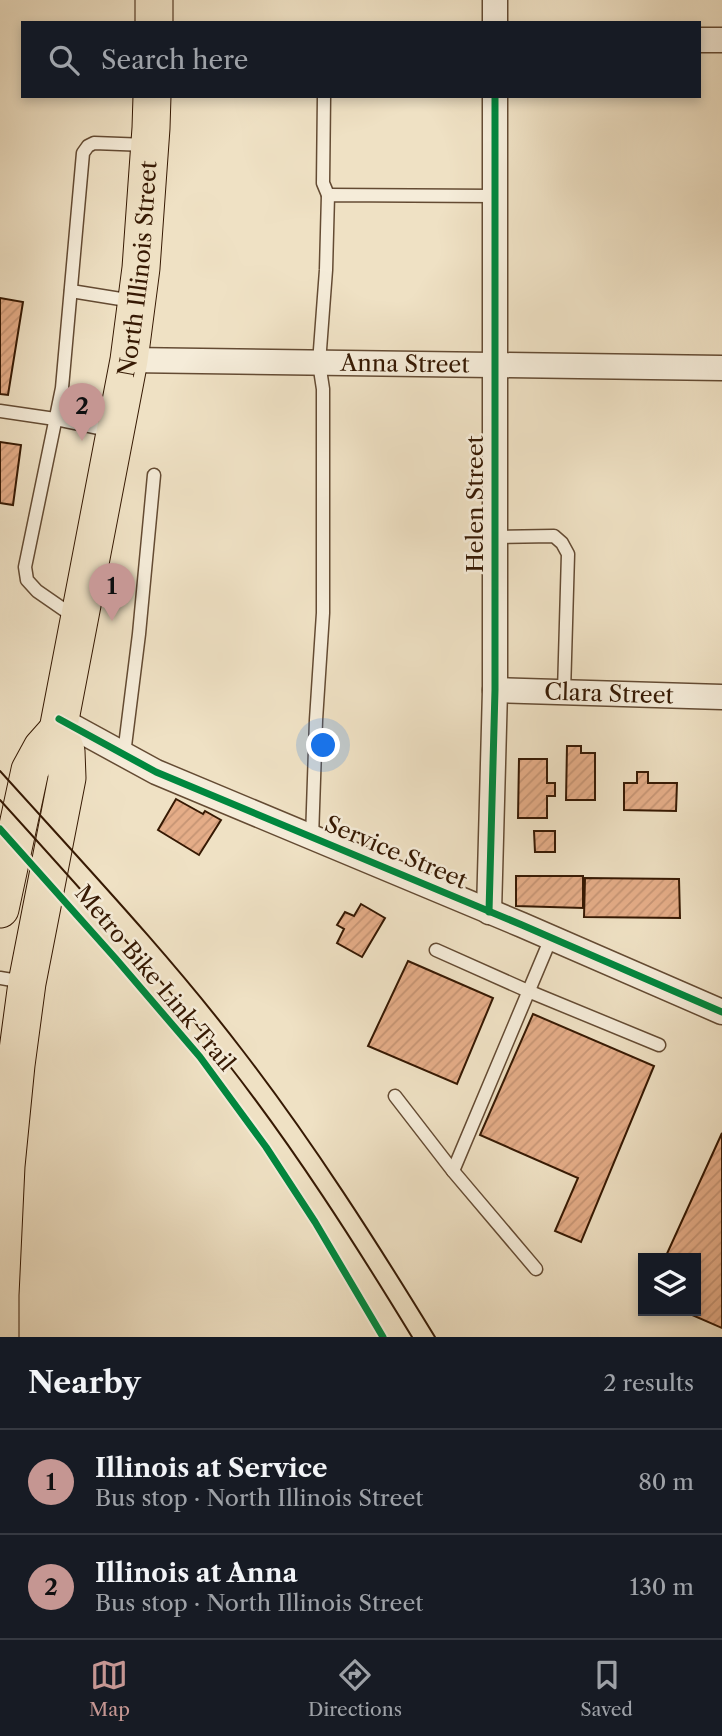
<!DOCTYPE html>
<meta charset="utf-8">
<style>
body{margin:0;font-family:"Libre Caslon Text",serif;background:#20242c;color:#f1f3f6}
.controls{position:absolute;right:21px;bottom:21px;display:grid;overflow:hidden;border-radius:0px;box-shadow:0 4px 10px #0003}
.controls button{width:63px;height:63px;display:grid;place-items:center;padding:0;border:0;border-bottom:2px solid #363941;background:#171b24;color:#f1f3f6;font:35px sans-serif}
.you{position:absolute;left:324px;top:746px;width:24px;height:24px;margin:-18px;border:5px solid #fff;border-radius:50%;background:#1a73e8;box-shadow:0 0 0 10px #1a73e833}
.badge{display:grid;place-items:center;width:46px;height:46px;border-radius:50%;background:#c59692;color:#111;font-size:23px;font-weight:700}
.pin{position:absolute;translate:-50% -58px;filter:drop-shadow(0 2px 4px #0008)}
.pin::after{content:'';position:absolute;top:37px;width:24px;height:21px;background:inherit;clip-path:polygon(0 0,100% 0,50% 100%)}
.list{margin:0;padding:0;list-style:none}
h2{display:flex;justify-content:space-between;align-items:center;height:91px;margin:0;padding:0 28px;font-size:30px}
h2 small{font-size:23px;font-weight:400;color:#9ea1a6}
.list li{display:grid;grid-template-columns:46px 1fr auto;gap:21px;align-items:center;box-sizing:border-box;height:105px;padding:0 28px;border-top:2px solid #363941}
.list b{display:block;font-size:26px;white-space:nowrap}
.list p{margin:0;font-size:23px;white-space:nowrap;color:#9ea1a6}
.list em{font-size:23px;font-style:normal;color:#9ea1a6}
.icon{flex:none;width:38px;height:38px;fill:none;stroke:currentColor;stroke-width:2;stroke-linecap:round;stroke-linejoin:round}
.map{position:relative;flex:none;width:722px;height:1337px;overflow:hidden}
.search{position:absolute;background:#171b24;box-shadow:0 4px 10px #0003;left:21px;right:21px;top:21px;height:77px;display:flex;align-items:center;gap:18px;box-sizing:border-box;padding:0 24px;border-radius:0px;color:#9ea1a6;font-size:26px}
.sheet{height:301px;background:#171b24}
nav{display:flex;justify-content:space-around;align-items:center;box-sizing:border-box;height:98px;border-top:2px solid #363941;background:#171b24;font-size:19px;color:#9ea1a6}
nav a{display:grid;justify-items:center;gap:4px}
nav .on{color:#c59692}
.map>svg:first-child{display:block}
.building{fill:url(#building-hatch);stroke:#361903;stroke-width:2}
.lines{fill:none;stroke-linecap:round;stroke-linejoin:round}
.lane-casing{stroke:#644b33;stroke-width:15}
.street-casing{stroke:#644b33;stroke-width:27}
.primary-casing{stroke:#361903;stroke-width:39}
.lane{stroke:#f5ecd9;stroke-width:12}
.street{stroke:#f5ecd9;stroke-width:24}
.primary{stroke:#efe1c4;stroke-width:37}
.tram{stroke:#361903;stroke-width:2}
.cycleway-casing{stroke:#f5ecd9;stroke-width:11}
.cycleway{stroke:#00873e;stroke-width:7}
.labels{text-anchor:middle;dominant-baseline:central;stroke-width:5;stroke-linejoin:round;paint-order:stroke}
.street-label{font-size:23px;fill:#361903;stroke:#f5ecd9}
</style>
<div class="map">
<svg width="722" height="1337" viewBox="0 0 722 1337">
<defs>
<pattern id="building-hatch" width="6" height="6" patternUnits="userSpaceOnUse" patternTransform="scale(1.75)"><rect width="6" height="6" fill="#e5ad88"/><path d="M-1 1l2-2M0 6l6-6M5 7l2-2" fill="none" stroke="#c59474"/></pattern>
</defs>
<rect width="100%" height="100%" fill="#efe1c4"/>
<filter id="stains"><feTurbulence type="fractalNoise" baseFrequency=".00286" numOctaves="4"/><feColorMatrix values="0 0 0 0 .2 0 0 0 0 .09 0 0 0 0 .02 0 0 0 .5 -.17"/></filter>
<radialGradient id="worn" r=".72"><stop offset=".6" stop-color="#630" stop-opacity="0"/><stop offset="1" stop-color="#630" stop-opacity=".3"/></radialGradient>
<g class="building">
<path d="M 0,298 L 23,302 L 8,395 L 0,394 Z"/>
<path d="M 0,442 L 21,445 L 13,505 L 0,503 Z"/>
<path d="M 567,746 L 581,746 L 581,753 L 595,753 L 595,800 L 566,800 Z"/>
<path d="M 519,759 L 547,759 L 547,783 L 555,783 L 555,796 L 547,796 L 547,818 L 518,818 Z"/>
<path d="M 637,772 L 648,772 L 648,783 L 677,783 L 676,811 L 624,810 L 624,783 L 637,783 Z"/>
<path d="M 176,799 L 203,814 L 205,811 L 221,820 L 199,855 L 158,830 Z"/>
<path d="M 534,831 L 555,831 L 555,852 L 535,852 Z"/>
<path d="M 516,876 L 583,876 L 583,908 L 516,906 Z"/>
<path d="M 585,878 L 679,879 L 680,918 L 584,917 Z"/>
<path d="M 361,904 L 385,918 L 362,957 L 337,943 L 344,929 L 337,925 L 345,912 L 354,916 Z"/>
<path d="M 408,961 L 493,998 L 457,1084 L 368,1046 Z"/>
<path d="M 533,1014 L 654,1066 L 581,1242 L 555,1231 L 578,1178 L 480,1135 Z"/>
<path d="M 722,1133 L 722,1328 L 683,1311 L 696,1311 L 696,1258 L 665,1258 Z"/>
</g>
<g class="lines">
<defs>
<g id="lane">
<path d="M 324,96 L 323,183 L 328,195"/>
<path d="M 71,291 L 133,301"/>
<path d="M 0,411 L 55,419 L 112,431"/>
<path d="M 495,537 L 554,536 L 562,543 L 568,554 L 564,692"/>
<path d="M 76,618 L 37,591 L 27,580 L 25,567 L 62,388 L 83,153 L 88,146 L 94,143 L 147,145"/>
<path d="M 124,754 L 139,634 L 154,475"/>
<path d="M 312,838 L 316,720 L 323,613 L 323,389 L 319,363 L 326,270 L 328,195 L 495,196"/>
<path d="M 436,950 L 528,991 L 659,1045"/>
<path d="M 0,978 L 24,982"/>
<path d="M 395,1096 L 453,1171 L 536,1269"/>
<path d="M 453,1171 L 551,938"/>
</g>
<g id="street">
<path d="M 495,23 L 495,0"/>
<path d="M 699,40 L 722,40"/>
<path id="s1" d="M 129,360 L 722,368"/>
<path id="s2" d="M 495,690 L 722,697"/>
<path d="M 59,719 L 156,772 L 522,925 L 722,1012"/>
<path d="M 489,912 L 495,690 L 495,96"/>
</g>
<g id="primary">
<path d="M 154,23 L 154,0"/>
<path d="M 0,909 L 30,770 L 42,748 L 58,730"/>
<path id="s3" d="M 0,1337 L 0,1295 L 6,1166 L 16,1065 L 27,983 L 67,778 L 66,751 L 58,730 L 129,360 L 141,268 L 151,128 L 152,96"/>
</g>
</defs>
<use href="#lane" class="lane-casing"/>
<use href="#street" class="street-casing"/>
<use href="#primary" class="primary-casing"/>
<use href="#lane" class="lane"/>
<use href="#street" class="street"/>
<use href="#primary" class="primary"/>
<g class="tram">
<path d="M 0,771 C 82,862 169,954 243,1051 C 313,1142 375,1239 435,1337"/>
<path d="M 0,800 C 77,885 154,970 225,1060 C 294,1148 354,1242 412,1337"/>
</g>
<defs>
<g id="cycleway">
<path d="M 59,719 L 156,772 L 522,925 L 722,1012"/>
<path d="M 0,829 L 116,959 L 200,1057 L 266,1147 L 315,1222 L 383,1337"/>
<path d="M 489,912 L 495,690 L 495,96"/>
</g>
</defs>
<use href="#cycleway" class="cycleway-casing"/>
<use href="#cycleway" class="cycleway"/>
</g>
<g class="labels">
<g class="street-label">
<text stroke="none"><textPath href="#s3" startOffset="1082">North Illinois Street</textPath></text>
<text stroke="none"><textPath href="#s1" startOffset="276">Anna Street</textPath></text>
<text transform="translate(475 504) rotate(-90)">Helen Street</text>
<text stroke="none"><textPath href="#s2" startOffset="114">Clara Street</textPath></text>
<text transform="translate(396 852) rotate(23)">Service Street</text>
<text transform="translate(155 978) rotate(50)">Metro Bike Link Trail</text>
</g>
</g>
<rect width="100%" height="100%" filter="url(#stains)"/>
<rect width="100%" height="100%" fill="url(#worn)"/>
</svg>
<div class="controls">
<button><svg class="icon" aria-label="layers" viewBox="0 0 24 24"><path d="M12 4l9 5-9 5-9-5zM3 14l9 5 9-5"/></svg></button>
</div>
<div class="you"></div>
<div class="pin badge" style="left:112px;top:621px">1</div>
<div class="pin badge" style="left:82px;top:441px">2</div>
<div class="search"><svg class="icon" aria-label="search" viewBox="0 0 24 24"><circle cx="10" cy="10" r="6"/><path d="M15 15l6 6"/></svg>Search here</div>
</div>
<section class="sheet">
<h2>Nearby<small>2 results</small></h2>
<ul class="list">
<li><span class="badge">1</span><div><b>Illinois at Service</b><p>Bus stop · North Illinois Street</p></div><em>80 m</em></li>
<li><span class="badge">2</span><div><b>Illinois at Anna</b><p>Bus stop · North Illinois Street</p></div><em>130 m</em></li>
</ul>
</section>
<nav>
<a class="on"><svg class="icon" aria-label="map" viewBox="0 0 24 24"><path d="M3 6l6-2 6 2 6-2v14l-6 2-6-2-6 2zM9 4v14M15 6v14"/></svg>Map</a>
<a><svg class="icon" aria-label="directions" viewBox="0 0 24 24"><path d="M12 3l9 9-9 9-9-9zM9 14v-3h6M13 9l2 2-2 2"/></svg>Directions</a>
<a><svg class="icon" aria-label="saved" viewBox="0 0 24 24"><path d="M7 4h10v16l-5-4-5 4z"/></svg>Saved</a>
</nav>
